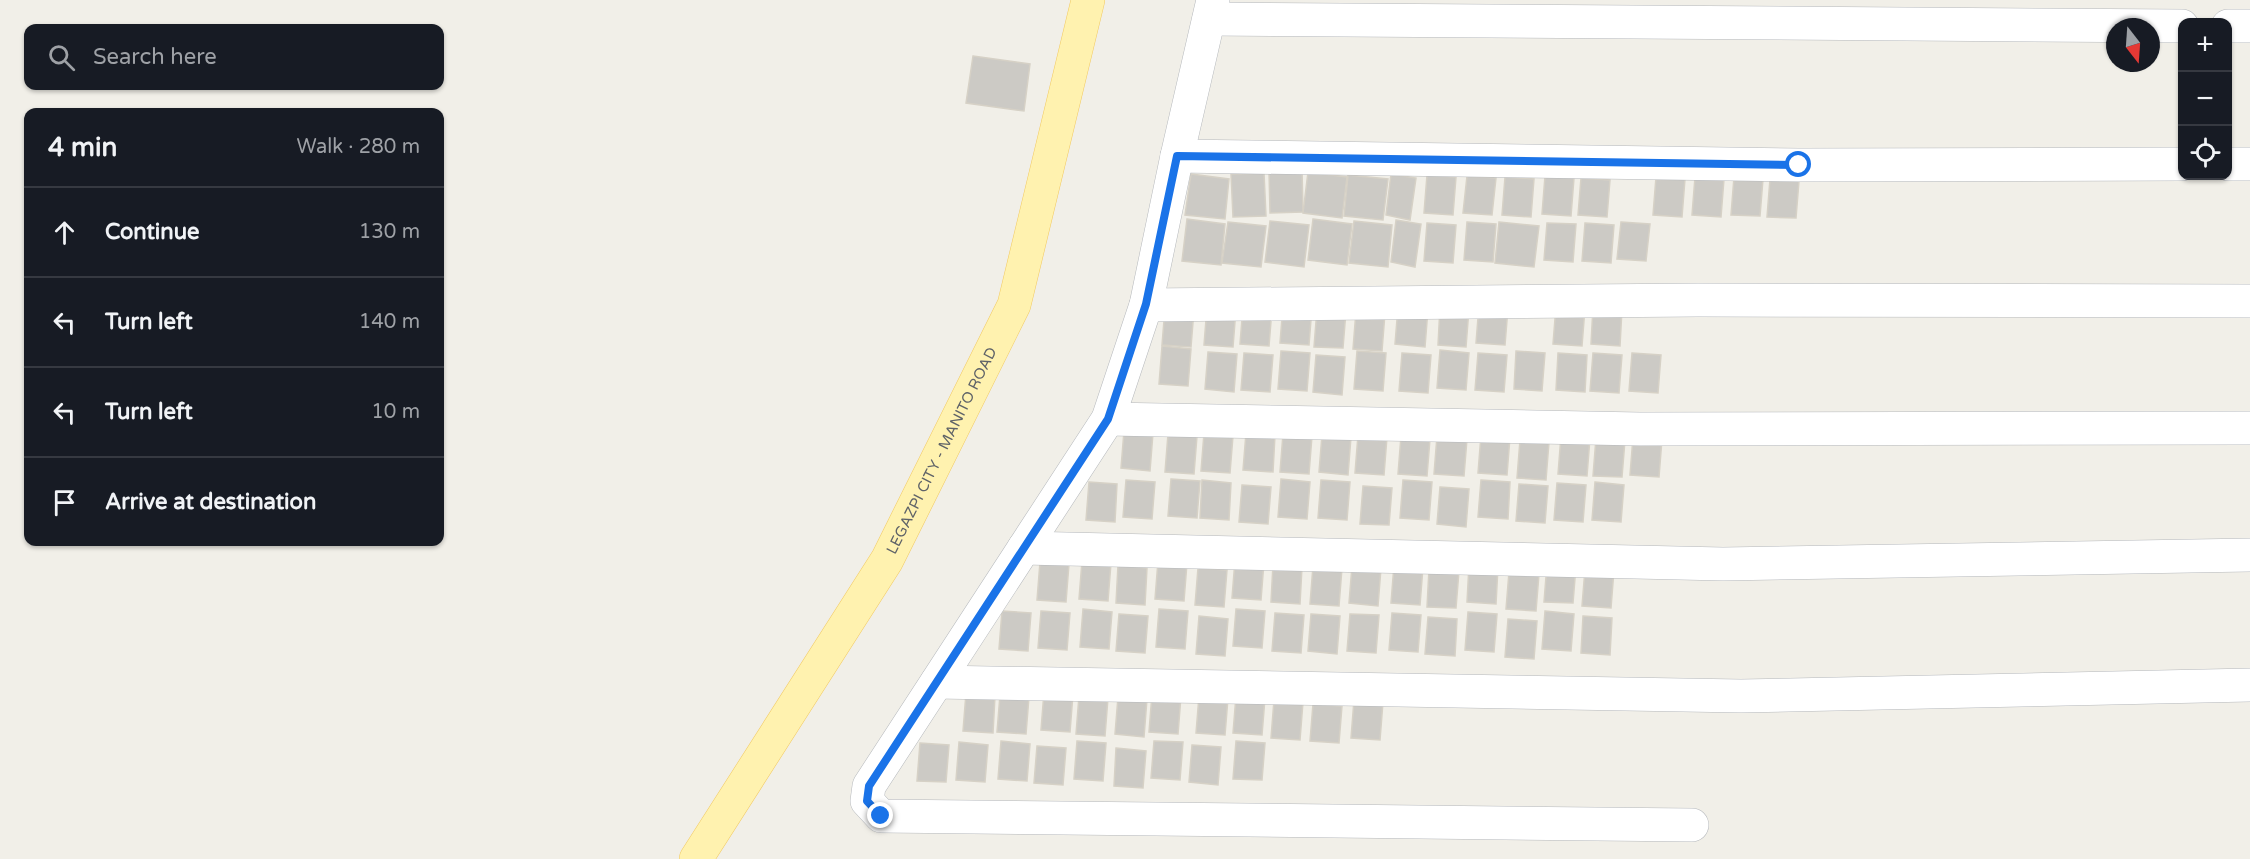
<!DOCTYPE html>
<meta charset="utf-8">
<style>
body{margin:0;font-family:"Varela Round",sans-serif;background:#242831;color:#f1f3f6}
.controls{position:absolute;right:18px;top:18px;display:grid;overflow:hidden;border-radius:12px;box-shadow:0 2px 4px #0004}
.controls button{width:54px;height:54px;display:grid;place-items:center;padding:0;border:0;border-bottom:2px solid #363941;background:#171b24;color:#f1f3f6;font:30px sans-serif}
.compass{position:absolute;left:2106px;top:18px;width:54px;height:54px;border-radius:50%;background:#171b24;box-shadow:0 2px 4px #0004;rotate:163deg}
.stop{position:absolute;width:18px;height:18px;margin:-14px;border:4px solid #1a73e8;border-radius:50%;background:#fff}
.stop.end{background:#1a73e8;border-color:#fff;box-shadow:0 2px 6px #0008}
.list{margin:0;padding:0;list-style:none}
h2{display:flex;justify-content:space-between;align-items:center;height:78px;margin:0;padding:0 24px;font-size:26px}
h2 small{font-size:20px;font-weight:400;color:#9ea1a6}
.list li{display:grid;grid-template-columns:39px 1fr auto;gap:18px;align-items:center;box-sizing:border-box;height:90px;padding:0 24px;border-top:2px solid #363941}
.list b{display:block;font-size:22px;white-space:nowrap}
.list em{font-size:20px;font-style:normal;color:#9ea1a6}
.icon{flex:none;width:33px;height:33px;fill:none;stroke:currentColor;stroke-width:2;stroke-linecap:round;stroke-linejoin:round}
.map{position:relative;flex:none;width:2250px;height:859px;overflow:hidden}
.search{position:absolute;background:#171b24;box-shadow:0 2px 4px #0004;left:24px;top:24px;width:420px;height:66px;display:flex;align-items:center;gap:15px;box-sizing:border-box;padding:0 21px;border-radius:12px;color:#9ea1a6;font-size:22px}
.panel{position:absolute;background:#171b24;box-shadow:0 2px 4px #0004;left:24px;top:108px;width:420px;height:438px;border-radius:12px}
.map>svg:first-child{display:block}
.building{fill:#cccac5;stroke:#d6d1c6;stroke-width:1.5}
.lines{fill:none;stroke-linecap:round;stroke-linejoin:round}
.street-casing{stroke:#b5b8bc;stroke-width:34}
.primary-casing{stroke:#f2c960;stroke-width:34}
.street{stroke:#fff;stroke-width:33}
.primary{stroke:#fff2af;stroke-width:33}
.route{stroke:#1a73e8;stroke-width:8}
.labels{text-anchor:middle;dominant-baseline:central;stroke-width:5;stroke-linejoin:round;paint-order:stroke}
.street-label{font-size:15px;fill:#5f6368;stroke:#fff}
</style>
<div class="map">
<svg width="2250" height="859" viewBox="0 0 2250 859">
<rect width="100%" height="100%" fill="#f1efe8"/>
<g class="building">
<path d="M 973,56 L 1030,64 L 1024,111 L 966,103 Z"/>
<path d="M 1302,169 L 1303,212 L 1270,213 L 1269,171 Z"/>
<path d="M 1308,172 L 1347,177 L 1342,218 L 1303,213 Z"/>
<path d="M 1264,173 L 1266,216 L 1233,217 L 1231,174 Z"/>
<path d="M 1191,174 L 1229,179 L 1225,219 L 1185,215 Z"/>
<path d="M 1391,174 L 1416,178 L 1410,220 L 1386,215 Z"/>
<path d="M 1348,175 L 1388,179 L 1383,220 L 1344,216 Z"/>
<path d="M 1427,175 L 1456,177 L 1453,215 L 1424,213 Z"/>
<path d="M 1467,176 L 1496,178 L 1492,215 L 1463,213 Z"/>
<path d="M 1545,176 L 1574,178 L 1571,216 L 1542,214 Z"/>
<path d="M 1505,177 L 1534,179 L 1531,217 L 1502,215 Z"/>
<path d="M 1656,177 L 1685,179 L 1682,217 L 1653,215 Z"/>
<path d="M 1695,177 L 1724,179 L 1721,217 L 1692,215 Z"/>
<path d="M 1734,177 L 1763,179 L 1760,216 L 1731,215 Z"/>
<path d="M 1581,178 L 1610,180 L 1607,217 L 1578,215 Z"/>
<path d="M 1770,179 L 1799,181 L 1796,218 L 1767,217 Z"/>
<path d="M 1187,219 L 1225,224 L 1221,265 L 1182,261 Z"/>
<path d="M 1313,219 L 1352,224 L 1347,265 L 1308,260 Z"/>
<path d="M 1396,220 L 1421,224 L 1415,267 L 1391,262 Z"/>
<path d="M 1270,221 L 1309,225 L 1304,267 L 1265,262 Z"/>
<path d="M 1354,221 L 1392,225 L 1388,267 L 1349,263 Z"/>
<path d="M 1228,222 L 1266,226 L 1261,267 L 1222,263 Z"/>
<path d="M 1467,222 L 1496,224 L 1493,262 L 1464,260 Z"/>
<path d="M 1499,222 L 1539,226 L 1534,267 L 1495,263 Z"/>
<path d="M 1621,222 L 1650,224 L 1646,261 L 1617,259 Z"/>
<path d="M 1427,223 L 1456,225 L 1453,263 L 1424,261 Z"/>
<path d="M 1547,223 L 1576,224 L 1573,262 L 1544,260 Z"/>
<path d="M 1585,223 L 1614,225 L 1611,263 L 1582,261 Z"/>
<path d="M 1283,305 L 1312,307 L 1309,345 L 1280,343 Z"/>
<path d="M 1479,305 L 1508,308 L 1505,345 L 1476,343 Z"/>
<path d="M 1243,306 L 1272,309 L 1269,346 L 1240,344 Z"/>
<path d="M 1556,306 L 1585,308 L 1582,346 L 1553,344 Z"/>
<path d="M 1207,307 L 1236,309 L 1233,347 L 1204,345 Z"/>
<path d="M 1398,307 L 1428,309 L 1425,347 L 1395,344 Z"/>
<path d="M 1440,307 L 1469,309 L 1466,347 L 1438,345 Z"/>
<path d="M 1593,307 L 1622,309 L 1620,346 L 1591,344 Z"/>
<path d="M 1165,308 L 1194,310 L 1191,347 L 1162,345 Z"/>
<path d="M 1317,309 L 1346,311 L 1343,348 L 1314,347 Z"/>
<path d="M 1356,311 L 1385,313 L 1382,351 L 1353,349 Z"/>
<path d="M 1162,346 L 1191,349 L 1188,386 L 1159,384 Z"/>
<path d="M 1440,350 L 1469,353 L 1466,390 L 1437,388 Z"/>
<path d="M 1281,351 L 1310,353 L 1307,391 L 1278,389 Z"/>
<path d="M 1357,351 L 1386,353 L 1383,391 L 1354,389 Z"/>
<path d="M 1516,351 L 1545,353 L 1542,391 L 1514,389 Z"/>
<path d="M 1208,352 L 1237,354 L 1234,392 L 1205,389 Z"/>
<path d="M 1244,353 L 1273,355 L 1270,392 L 1241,390 Z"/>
<path d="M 1402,353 L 1431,355 L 1428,393 L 1399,391 Z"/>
<path d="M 1478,353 L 1507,355 L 1504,392 L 1475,390 Z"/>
<path d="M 1558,353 L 1587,355 L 1585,392 L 1556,390 Z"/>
<path d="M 1593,353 L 1622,355 L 1619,393 L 1590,391 Z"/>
<path d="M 1632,353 L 1661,355 L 1658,393 L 1629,391 Z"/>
<path d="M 1316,355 L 1345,357 L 1342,395 L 1313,392 Z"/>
<path d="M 1124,431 L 1153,433 L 1150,471 L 1121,468 Z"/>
<path d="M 1204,433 L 1233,436 L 1230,473 L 1201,471 Z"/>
<path d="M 1246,433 L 1275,435 L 1273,472 L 1243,470 Z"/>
<path d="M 1168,434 L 1197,436 L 1194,474 L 1165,472 Z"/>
<path d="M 1283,434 L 1312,436 L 1309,474 L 1280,472 Z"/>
<path d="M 1322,435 L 1351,437 L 1348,475 L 1319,472 Z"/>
<path d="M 1358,435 L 1387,437 L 1384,475 L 1355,473 Z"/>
<path d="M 1481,435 L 1510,437 L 1507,475 L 1478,473 Z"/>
<path d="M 1401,436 L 1430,439 L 1427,476 L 1398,474 Z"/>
<path d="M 1437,436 L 1467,439 L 1464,476 L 1434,474 Z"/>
<path d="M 1561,436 L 1590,438 L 1587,476 L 1558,474 Z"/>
<path d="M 1633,437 L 1662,439 L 1659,477 L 1630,475 Z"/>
<path d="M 1596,438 L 1625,440 L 1622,477 L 1593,476 Z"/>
<path d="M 1520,440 L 1549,442 L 1546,480 L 1517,478 Z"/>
<path d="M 1171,479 L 1200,481 L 1197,518 L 1168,516 Z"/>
<path d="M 1281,479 L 1310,482 L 1307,519 L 1278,517 Z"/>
<path d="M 1126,480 L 1155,482 L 1152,519 L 1123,517 Z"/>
<path d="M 1202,480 L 1231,483 L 1229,520 L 1200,518 Z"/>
<path d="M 1321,480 L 1350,482 L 1347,520 L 1318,518 Z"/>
<path d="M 1403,480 L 1432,482 L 1429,520 L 1400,518 Z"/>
<path d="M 1481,480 L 1510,482 L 1508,519 L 1478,517 Z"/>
<path d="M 1089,482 L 1117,484 L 1115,522 L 1086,520 Z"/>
<path d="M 1595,482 L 1624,485 L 1621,522 L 1592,520 Z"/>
<path d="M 1557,483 L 1586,485 L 1583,522 L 1554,520 Z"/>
<path d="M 1519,484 L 1548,486 L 1545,523 L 1516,521 Z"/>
<path d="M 1242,485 L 1271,487 L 1268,524 L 1239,522 Z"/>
<path d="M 1363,486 L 1392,488 L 1389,525 L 1360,524 Z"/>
<path d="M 1440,487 L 1469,489 L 1466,527 L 1437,524 Z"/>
<path d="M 1235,560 L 1264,562 L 1261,600 L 1232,598 Z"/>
<path d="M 1082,561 L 1111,563 L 1108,601 L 1079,599 Z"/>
<path d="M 1158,561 L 1187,563 L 1184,601 L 1155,599 Z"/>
<path d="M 1040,562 L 1069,564 L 1066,602 L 1037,600 Z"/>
<path d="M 1273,564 L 1302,567 L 1300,604 L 1271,602 Z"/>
<path d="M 1547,564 L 1576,566 L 1573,603 L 1544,602 Z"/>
<path d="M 1118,565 L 1147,568 L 1145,605 L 1116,603 Z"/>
<path d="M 1394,565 L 1423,567 L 1420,605 L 1391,603 Z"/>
<path d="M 1469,565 L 1498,567 L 1496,604 L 1467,602 Z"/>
<path d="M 1313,566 L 1342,568 L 1339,606 L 1310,604 Z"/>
<path d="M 1352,566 L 1381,568 L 1378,606 L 1349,603 Z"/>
<path d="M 1198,568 L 1227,570 L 1224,607 L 1195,605 Z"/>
<path d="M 1429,569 L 1459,571 L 1456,608 L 1427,607 Z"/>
<path d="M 1585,569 L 1614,570 L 1611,608 L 1582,606 Z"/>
<path d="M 1509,572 L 1539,574 L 1536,611 L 1506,609 Z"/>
<path d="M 1083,609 L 1112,612 L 1109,649 L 1080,647 Z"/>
<path d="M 1159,609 L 1188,611 L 1185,649 L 1156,647 Z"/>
<path d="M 1236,609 L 1265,611 L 1262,648 L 1233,646 Z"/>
<path d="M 1002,611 L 1031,613 L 1028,651 L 999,649 Z"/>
<path d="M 1041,611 L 1070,613 L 1067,650 L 1038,648 Z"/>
<path d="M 1545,611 L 1574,614 L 1571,651 L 1542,649 Z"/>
<path d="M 1468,612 L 1497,614 L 1494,652 L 1465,650 Z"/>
<path d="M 1275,613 L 1304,615 L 1301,653 L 1272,651 Z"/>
<path d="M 1392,613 L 1421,615 L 1418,652 L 1389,650 Z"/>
<path d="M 1119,614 L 1148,616 L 1145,653 L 1116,651 Z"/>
<path d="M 1311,614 L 1340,616 L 1337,654 L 1308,651 Z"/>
<path d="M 1350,614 L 1379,615 L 1376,653 L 1347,651 Z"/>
<path d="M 1199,616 L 1228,619 L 1225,656 L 1196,654 Z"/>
<path d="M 1583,616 L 1612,618 L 1610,655 L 1581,653 Z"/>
<path d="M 1428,617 L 1457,619 L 1455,656 L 1425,654 Z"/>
<path d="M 1508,619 L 1537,621 L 1534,659 L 1505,657 Z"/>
<path d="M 1044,692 L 1073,694 L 1070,732 L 1041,730 Z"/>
<path d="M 966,693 L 995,696 L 993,733 L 963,731 Z"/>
<path d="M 1152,694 L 1181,696 L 1178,734 L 1149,732 Z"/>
<path d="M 1000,695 L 1029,697 L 1026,734 L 997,732 Z"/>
<path d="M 1079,696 L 1108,698 L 1105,736 L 1076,734 Z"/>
<path d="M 1199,696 L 1228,698 L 1225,735 L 1196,733 Z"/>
<path d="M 1236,696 L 1265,698 L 1262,735 L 1233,733 Z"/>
<path d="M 1118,697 L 1147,699 L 1144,737 L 1115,734 Z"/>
<path d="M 1274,700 L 1303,702 L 1300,740 L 1271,738 Z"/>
<path d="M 1354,700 L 1383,702 L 1380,740 L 1351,738 Z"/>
<path d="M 1313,704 L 1342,706 L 1339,743 L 1310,741 Z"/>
<path d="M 1001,741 L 1030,744 L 1027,781 L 998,779 Z"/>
<path d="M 1077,741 L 1106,743 L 1103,781 L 1074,779 Z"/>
<path d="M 1154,741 L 1183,742 L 1180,780 L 1151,778 Z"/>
<path d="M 1236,741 L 1265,743 L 1262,780 L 1233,779 Z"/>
<path d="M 959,742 L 988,745 L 985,782 L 956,780 Z"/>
<path d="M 920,743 L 949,745 L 946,782 L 917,781 Z"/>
<path d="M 1192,745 L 1221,747 L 1218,785 L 1189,782 Z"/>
<path d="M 1037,746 L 1066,748 L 1063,785 L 1034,783 Z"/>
<path d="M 1116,748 L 1146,751 L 1143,788 L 1114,786 Z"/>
</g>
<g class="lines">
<defs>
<g id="street">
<path d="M 1213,0 L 1177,156 L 1146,305 L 1108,419 L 869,786 L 867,801 L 881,816 L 1692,825"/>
<path d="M 1209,19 L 2182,26"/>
<path d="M 2228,26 L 2250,26"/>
<path d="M 1177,156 L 1799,165 L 2182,164"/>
<path d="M 2228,164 L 2250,164"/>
<path d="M 1146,305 L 1698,300 L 2250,301"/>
<path d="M 1108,419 L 1640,429 L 2250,428"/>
<path d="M 1024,548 L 1723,564 L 2250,555"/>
<path d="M 937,682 L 1741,696 L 2250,685"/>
</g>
<g id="primary">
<path id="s1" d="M 696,859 L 887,560 L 1014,305 L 1088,0"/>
</g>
</defs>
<use href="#street" class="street-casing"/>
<use href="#primary" class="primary-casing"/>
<use href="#street" class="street"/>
<use href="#primary" class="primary"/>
</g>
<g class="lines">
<path class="route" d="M 881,816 L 867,801 L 869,786 L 1108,419 L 1146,304 L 1177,156 L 1799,165"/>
</g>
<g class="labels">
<g class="street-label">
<text stroke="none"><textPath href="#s1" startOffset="477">LEGAZPI CITY - MANITO ROAD</textPath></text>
</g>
</g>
</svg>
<div class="controls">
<button>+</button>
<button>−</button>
<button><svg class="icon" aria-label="locate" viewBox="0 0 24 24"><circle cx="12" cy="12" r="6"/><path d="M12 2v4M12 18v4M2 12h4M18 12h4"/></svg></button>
</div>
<svg class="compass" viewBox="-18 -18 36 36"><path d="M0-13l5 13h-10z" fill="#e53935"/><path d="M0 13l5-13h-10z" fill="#9ea1a6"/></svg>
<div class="stop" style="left:1799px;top:165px"></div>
<div class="stop end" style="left:881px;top:816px"></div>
<div class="search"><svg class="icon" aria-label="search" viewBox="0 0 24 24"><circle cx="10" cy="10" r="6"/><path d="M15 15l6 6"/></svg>Search here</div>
<section class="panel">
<h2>4 min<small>Walk · 280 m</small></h2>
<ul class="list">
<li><svg class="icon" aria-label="ahead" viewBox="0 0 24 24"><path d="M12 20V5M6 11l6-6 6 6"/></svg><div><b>Continue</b></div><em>130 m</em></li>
<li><svg class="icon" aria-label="left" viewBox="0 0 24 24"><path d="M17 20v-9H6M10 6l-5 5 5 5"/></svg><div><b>Turn left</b></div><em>140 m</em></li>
<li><svg class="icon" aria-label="left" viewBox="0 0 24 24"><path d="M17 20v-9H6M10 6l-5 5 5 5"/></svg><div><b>Turn left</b></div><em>10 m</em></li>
<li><svg class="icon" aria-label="arrive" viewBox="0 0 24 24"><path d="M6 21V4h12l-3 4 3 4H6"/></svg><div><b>Arrive at destination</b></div></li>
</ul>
</section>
</div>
